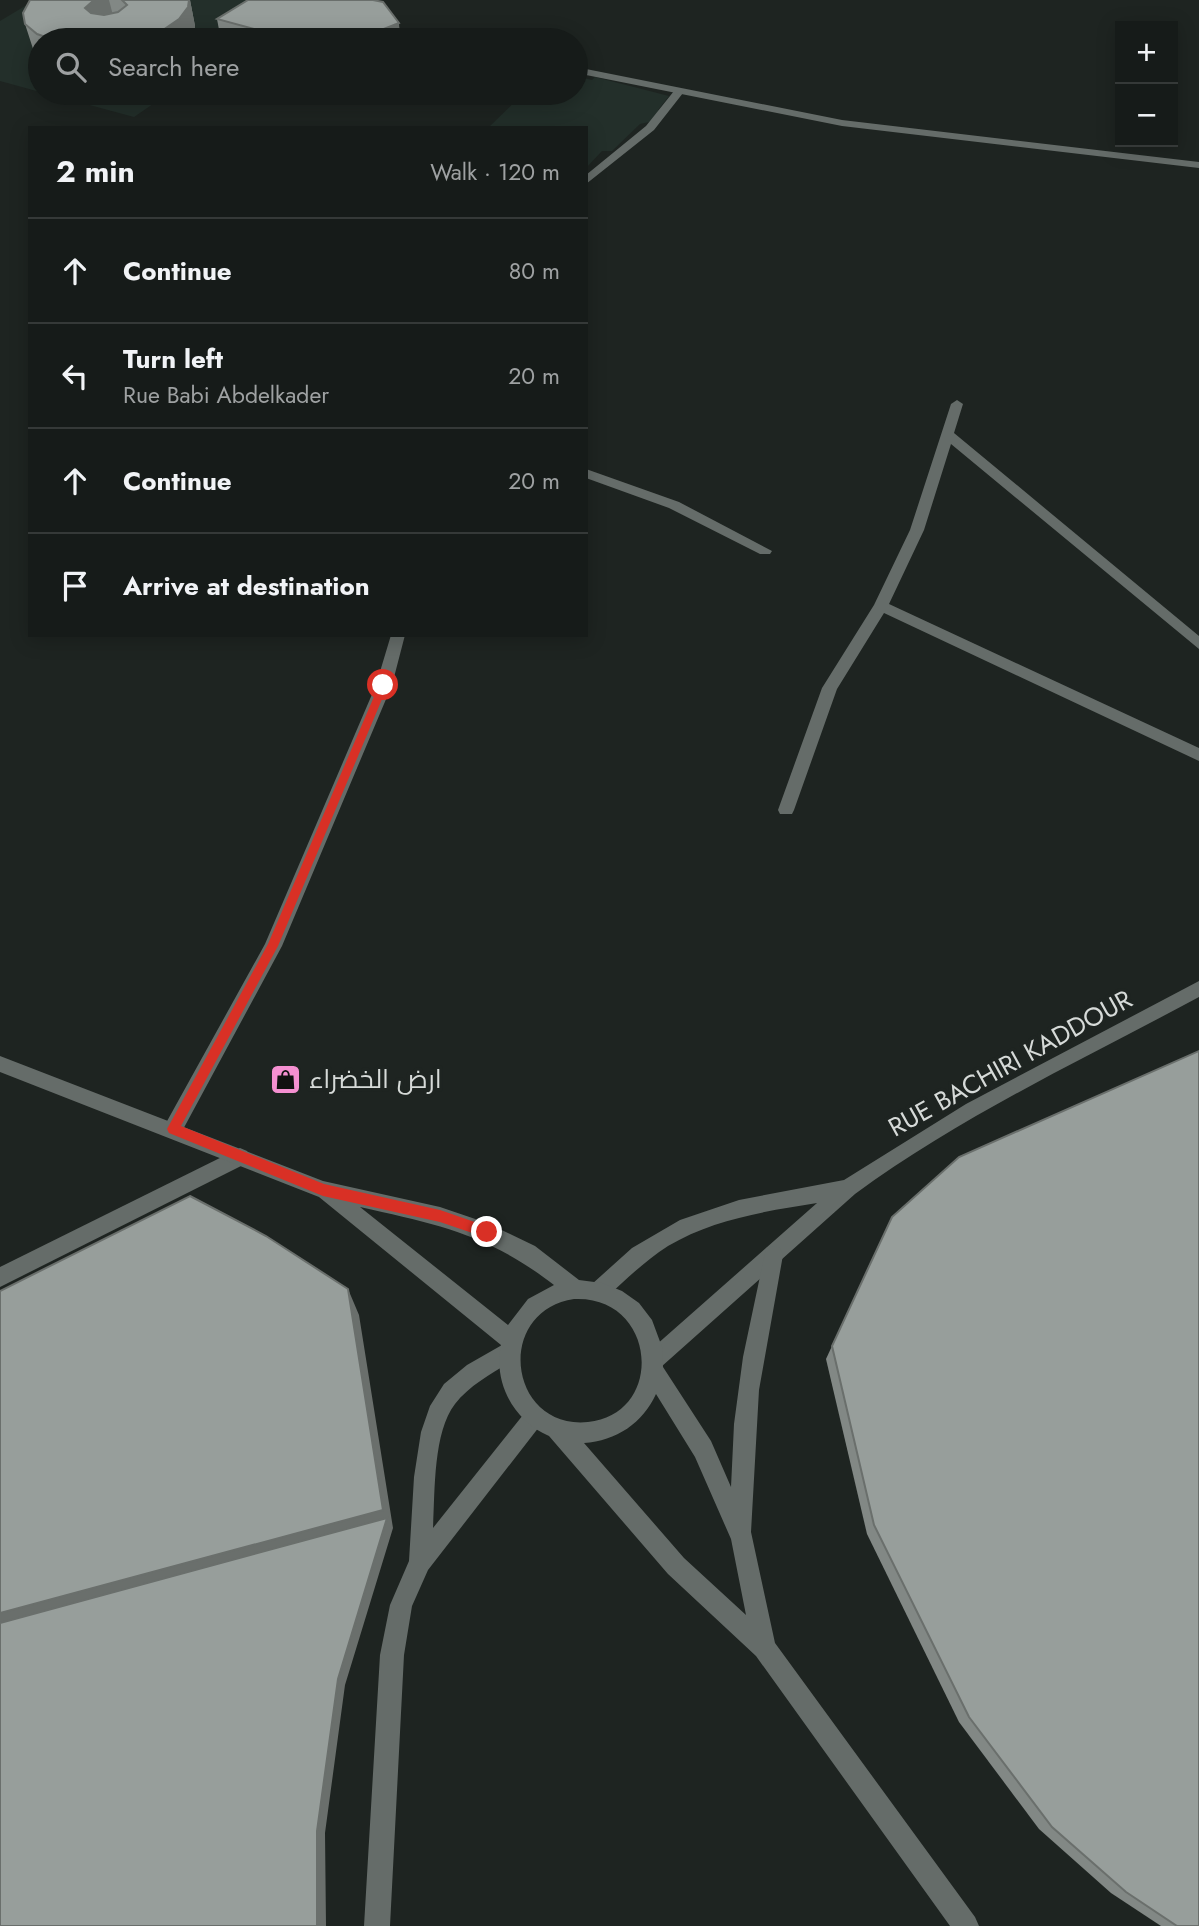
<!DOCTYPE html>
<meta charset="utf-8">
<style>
body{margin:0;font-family:Jost,Cairo,sans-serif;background:#1f2422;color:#f1f3f6}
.controls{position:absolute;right:21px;top:21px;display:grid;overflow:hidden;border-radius:0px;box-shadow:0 4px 18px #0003}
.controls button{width:63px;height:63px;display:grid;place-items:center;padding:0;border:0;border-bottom:2px solid #353938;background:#161b19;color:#f1f3f6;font:35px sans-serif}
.stop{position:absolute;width:21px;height:21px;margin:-16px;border:5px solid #d93025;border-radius:50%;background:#fff}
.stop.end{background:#d93025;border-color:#fff;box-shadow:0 2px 7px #0008}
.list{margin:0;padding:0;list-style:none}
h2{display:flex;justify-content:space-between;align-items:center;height:91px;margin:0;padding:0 28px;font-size:30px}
h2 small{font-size:23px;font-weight:400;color:#9ea1a2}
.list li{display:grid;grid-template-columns:46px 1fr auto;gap:21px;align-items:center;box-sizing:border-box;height:105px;padding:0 28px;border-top:2px solid #353938}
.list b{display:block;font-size:26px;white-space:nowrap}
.list p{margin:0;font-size:23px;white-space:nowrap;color:#9ea1a2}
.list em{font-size:23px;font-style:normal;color:#9ea1a2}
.icon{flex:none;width:38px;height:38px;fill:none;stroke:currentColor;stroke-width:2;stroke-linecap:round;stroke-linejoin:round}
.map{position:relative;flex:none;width:1199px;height:1926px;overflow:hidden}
.search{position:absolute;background:#161b19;box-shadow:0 4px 18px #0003;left:28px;top:28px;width:560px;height:77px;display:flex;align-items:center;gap:18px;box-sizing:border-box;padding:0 24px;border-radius:38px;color:#9ea1a2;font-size:26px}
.panel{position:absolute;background:#161b19;box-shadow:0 4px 18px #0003;left:28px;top:126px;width:560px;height:511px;border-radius:0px}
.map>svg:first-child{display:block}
.built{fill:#232f2a}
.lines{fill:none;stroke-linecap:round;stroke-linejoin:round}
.pedestrian{fill:#656c69;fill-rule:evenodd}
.minor{fill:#656c69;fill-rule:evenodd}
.tertiary{fill:#656c69;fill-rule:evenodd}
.secondary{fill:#656c69;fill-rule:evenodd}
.wall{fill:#828885}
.shaded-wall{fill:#6a6f6c}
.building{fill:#979e9b;stroke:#6a6f6c;stroke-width:2}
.route{fill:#d93025}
.labels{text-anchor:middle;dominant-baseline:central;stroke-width:7;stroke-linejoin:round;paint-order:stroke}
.street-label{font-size:26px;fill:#d6dad8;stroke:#1e2421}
.poi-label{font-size:26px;fill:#d6dad8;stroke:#1e2421;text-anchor:start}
</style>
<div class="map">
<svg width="1199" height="1926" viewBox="0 0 1199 1926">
<rect width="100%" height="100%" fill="#1e2421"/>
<g class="built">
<path d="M 35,0 L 246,0 L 290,10 L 246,40 L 40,40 L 40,92 L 0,81 L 0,21 Z"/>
<path d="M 576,76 L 592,80 L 595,77 L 669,96 L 658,110 L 662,111 L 654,121 L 640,124 L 612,151 L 602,151 L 586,168 L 586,128 L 489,127 L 524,93 L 576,93 Z"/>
<path d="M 45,93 L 169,93 L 134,117 Z"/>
</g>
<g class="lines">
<g class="pedestrian">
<path d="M 674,91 L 683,93 L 654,130 L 586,184 L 586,175 L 646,126 Z"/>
<path d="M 957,400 L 963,404 L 954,433 L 1199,636 L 1199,649 L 951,444 L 924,530 L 889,604 L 1199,748 L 1199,761 L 884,613 L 837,689 L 794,810 L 792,814 L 780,814 L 778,810 L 822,688 L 874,605 L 910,530 L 951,404 Z"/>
<path d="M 586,469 L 679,502 L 772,551 L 770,554 L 760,554 L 669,508 L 586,478 Z"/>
<path d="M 391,635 L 405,635 L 392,685 L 282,946 L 180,1135 L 173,1137 L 166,1135 L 164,1129 L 166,1123 L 265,944 L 376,685 Z"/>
</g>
<g class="minor">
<path d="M 377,23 L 442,37 L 447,40 L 430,40 L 374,28 L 374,24 Z"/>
<path d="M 576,67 L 842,120 L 1199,162 L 1199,168 L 842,126 L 576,73 Z"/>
<path d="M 240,1148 L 247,1151 L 250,1157 L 247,1163 L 0,1287 L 0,1267 Z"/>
<path d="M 509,1341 L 516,1344 L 519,1351 L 516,1358 C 495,1372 470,1384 455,1404 C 433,1432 435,1493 433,1528 L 527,1410 L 535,1407 L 543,1410 L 546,1418 L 428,1570 L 412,1606 L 404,1655 L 390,1926 L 364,1926 L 380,1655 L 390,1605 L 409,1561 L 414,1477 L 421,1432 L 430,1406 L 444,1384 L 467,1365 Z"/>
</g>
<path class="tertiary" d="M 1199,981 L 1199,997 C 1084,1059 961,1116 855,1194 L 661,1367 L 654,1370 L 647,1367 L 644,1360 L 647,1353 L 817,1203 C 767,1211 713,1219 668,1246 C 645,1261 626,1279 606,1298 L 599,1301 L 592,1298 L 589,1291 L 592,1284 L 632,1248 L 680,1220 L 739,1200 L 844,1180 L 966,1104 Z"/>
<path class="secondary" d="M 0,1056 L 323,1181 L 440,1207 L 487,1223 L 535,1246 L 579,1280 L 602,1283 L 622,1291 L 639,1303 L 652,1320 L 662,1347 L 663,1367 L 711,1441 L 731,1487 L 734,1424 L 743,1357 L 766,1248 L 773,1246 L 780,1248 L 783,1255 L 759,1390 L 751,1532 L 775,1643 L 975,1917 L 979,1926 L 950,1926 L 756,1656 L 668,1574 L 549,1436 C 514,1421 493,1383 501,1345 L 319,1197 L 0,1072 ZM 360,1207 C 439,1225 488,1234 554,1285 L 528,1299 L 508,1325 ZM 574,1299 C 657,1295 666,1414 588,1422 C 508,1430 494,1311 574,1299 ZM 656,1394 L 695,1457 L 731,1539 L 746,1615 L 684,1558 L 584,1443 C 616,1441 643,1423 656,1394 Z"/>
</g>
<g class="wall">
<path d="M 30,0 L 190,0 L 195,26 L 195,37 L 193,40 L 40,40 L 40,60 L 35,55 L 25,24 Z"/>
<path d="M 217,19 L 400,40 L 221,40 Z"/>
<path d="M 832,1346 L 1199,1926 L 1161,1926 L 1111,1893 L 1039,1829 L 959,1722 L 867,1534 L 826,1359 Z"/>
</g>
<g class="shaded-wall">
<path d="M 94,0 L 109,0 L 116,27 L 102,30 L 85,8 Z"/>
<path d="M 189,0 L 190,0 L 195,26 L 195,37 L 193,40 L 123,40 Z"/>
<path d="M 399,23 L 400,40 L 356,40 Z"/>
<path d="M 348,1289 L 359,1315 L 393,1528 L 345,1685 L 325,1833 L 326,1926 L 317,1926 L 0,1634 L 0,1613 Z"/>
</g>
<g class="building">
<path d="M 30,0 L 94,0 L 85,8 L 91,13 L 104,15 L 118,12 L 127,5 L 122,0 L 189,0 L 188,7 L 179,19 L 163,30 L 123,40 L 54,40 L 37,34 L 25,24 L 23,13 Z"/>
<path d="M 248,0 L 373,0 L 383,2 L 399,23 L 356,40 L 295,40 L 217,19 Z"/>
<path d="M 1199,1051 L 1199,1926 L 1177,1926 L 1126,1892 L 1052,1827 L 969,1717 L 874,1525 L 832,1346 L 892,1217 L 959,1157 Z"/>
<path d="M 190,1196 L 266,1236 L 348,1289 L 383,1510 L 0,1613 L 0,1291 Z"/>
<path d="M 387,1518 L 338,1679 L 317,1831 L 317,1926 L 0,1926 L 0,1623 Z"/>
</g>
<path class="route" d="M 383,681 L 388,685 L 278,946 L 181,1126 L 324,1184 L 440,1210 L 492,1228 L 494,1232 L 487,1238 L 440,1222 L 323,1196 L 169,1133 L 167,1129 L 268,944 L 379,685 Z"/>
<defs>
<symbol id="shop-square" viewBox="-11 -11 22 22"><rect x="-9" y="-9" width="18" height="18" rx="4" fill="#f590d1" stroke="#1e2421"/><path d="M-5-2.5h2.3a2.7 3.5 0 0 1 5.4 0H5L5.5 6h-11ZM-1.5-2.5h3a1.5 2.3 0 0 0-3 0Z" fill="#111"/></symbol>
</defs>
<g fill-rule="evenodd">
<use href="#shop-square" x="268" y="1062" width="35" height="35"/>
</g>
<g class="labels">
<g class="street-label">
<text transform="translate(1010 1063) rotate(-29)">RUE BACHIRI KADDOUR</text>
</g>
<g class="poi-label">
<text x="309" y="1079">ارض الخضراء</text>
</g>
</g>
</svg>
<div class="controls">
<button>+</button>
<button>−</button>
</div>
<div class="stop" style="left:383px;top:685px"></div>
<div class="stop end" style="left:487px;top:1232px"></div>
<div class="search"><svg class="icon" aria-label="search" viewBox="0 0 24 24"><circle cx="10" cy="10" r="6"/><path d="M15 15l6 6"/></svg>Search here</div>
<section class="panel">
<h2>2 min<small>Walk · 120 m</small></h2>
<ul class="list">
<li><svg class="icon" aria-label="ahead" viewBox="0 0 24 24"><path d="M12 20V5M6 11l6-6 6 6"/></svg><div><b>Continue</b></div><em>80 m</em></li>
<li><svg class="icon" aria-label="left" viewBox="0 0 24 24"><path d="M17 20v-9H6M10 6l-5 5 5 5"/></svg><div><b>Turn left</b><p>Rue Babi Abdelkader</p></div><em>20 m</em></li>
<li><svg class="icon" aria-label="ahead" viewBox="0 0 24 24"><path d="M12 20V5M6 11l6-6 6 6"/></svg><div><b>Continue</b></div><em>20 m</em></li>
<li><svg class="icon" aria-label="arrive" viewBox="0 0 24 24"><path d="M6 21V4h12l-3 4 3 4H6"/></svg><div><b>Arrive at destination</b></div></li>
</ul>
</section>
</div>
